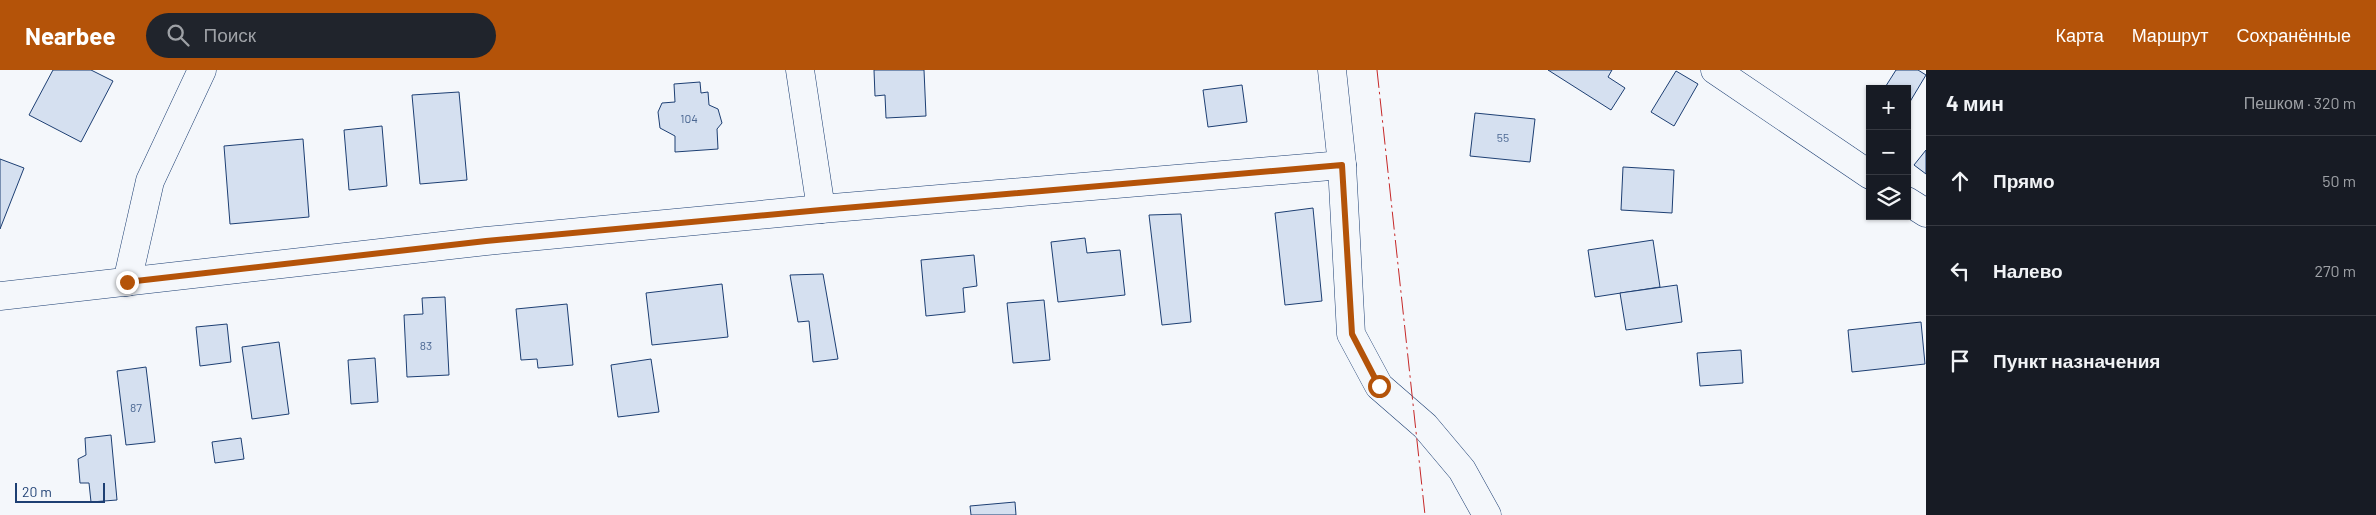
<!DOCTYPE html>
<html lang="ru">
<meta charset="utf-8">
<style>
body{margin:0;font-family:Barlow,sans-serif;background:#20242c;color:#f1f3f6}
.controls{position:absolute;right:15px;top:15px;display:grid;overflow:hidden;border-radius:0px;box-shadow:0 1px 4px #0004}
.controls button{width:45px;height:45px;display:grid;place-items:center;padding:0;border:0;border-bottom:1px solid #363941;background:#171b24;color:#f1f3f6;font:25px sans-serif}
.scale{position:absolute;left:15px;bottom:12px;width:90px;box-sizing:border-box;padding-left:5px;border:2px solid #1d3f73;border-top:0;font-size:14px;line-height:18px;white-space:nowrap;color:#1d3f73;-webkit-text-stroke:4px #f4f7fb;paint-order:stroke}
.stop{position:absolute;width:15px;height:15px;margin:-11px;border:4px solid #b45309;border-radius:50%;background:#fff}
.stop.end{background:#b45309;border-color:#fff;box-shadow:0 1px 5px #0008}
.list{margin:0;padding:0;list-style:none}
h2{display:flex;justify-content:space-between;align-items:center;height:65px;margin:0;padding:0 20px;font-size:21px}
h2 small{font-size:16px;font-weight:400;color:#9ea1a6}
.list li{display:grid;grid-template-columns:32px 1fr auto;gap:15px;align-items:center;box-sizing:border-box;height:90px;padding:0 20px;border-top:1px solid #363941}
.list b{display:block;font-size:19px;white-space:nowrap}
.list em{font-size:16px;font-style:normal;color:#9ea1a6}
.icon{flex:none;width:28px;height:28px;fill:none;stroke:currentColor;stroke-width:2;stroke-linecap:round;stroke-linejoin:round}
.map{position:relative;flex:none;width:1926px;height:445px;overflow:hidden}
header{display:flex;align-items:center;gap:30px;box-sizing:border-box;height:70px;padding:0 25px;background:#b45309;color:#fff}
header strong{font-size:24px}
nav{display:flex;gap:28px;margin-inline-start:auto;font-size:18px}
.search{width:350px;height:45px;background:#20242c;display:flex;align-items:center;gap:12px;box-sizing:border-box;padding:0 18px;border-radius:28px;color:#9ea1a6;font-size:19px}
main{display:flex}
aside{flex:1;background:#171b24}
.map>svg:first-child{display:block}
.building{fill:#d5e0f0;stroke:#1d3f73}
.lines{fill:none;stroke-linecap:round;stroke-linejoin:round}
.minor-casing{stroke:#1d3f73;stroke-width:29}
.minor{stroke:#f4f7fb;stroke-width:28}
.power{stroke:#c62828;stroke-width:1;stroke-dasharray:18 4 2.5 4;stroke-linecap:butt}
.route{stroke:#b45309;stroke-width:6}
.labels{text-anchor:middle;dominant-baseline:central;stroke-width:4;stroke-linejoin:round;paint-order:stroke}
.number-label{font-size:12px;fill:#4b6792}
</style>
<header>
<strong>Nearbee</strong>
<div class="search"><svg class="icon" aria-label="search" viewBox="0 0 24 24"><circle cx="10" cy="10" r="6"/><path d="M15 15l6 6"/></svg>Поиск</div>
<nav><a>Карта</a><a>Маршрут</a><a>Сохранённые</a></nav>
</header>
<main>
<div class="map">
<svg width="1926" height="445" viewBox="0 0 1926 445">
<rect width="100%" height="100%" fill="#f4f7fb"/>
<g class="building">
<path d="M 53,0 L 91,0 L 113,11 L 81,72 L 29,45 Z"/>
<path d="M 874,0 L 924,0 L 926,46 L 886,48 L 885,25 L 875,26 Z"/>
<path d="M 1548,0 L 1612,0 L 1608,7 L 1625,18 L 1611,40 Z"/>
<path d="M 1896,0 L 1918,0 L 1926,5 L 1908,35 L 1907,19 L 1884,19 Z"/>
<path d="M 1676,1 L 1698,14 L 1674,56 L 1651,42 Z"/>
<path d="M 700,12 L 701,23 L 708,22 L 709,35 L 718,39 L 722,53 L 717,59 L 718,79 L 675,82 L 675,66 L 660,58 L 658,42 L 662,33 L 675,32 L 674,14 Z"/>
<path d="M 1242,15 L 1247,52 L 1208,57 L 1203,20 Z"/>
<path d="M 459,22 L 467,110 L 420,114 L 412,25 Z"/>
<path d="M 1475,43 L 1535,49 L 1530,92 L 1470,86 Z"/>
<path d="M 382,56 L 387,116 L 349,120 L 344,60 Z"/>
<path d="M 303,69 L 309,147 L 230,154 L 224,76 Z"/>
<path d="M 1926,80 L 1926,104 L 1914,95 Z"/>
<path d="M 0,89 L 24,98 L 0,159 Z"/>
<path d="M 1623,97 L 1674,100 L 1672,143 L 1621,140 Z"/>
<path d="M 1313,138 L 1322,231 L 1285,235 L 1275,143 Z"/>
<path d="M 1181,144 L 1191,252 L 1162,255 L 1149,145 Z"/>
<path d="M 1085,168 L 1087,183 L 1120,180 L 1125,225 L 1058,232 L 1051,172 Z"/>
<path d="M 1653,170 L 1660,217 L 1595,227 L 1588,180 Z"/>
<path d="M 974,185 L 977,216 L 963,218 L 965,242 L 926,246 L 921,190 Z"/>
<path d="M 823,204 L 838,289 L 813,292 L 809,251 L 798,252 L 790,205 Z"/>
<path d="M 722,214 L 728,267 L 652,275 L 646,223 Z"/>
<path d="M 1677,215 L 1682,252 L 1626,260 L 1620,223 Z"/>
<path d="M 445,227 L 449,305 L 407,307 L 404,245 L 423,244 L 422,228 Z"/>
<path d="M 1044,230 L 1050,290 L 1013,293 L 1007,233 Z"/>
<path d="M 567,234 L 573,295 L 538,298 L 537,289 L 521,290 L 516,239 Z"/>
<path d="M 1921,252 L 1925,294 L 1852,302 L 1848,260 Z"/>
<path d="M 227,254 L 231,292 L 200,296 L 196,257 Z"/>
<path d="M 279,272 L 289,344 L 252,349 L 242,277 Z"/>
<path d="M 1741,280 L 1743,313 L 1700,316 L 1697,283 Z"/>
<path d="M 375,288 L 378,332 L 351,334 L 348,290 Z"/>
<path d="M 651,289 L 659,342 L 618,347 L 611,295 Z"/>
<path d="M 146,297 L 155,372 L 126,375 L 117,301 Z"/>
<path d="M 111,365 L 117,430 L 91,432 L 89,413 L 80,413 L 78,389 L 86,385 L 85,368 Z"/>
<path d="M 241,368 L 244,389 L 215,393 L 212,372 Z"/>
<path d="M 1015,432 L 1016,445 L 971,445 L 970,436 Z"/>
</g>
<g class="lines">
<defs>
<g id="minor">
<path d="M 800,0 L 821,139 L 1342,95 L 1351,264 L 1379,316 L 1425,356 L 1462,400 L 1487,445"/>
<path d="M 1332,0 L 1342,95"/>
<path d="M 1715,0 L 1870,105"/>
<path d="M 1907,131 L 1926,143"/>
<path d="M 127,212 L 150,111 L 202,0"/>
<path d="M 0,226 L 486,171 L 821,139"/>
</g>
</defs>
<use href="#minor" class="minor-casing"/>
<use href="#minor" class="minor"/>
<path class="power" d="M 1377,0 L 1425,445"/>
</g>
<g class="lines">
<path class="route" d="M 127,212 L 486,171 L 821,140 L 1342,95 L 1352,264 L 1379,316"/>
</g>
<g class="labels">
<g class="number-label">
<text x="689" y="48">104</text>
<text x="1503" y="67">55</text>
<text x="426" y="275">83</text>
<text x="136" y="337">87</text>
</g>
</g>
</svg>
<div class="controls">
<button>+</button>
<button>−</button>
<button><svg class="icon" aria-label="layers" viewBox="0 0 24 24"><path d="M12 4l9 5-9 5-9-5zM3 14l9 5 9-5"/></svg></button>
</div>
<div class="scale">20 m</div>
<div class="stop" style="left:1379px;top:316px"></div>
<div class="stop end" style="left:127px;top:212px"></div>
</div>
<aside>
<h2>4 мин<small>Пешком · 320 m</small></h2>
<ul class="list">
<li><svg class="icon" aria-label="ahead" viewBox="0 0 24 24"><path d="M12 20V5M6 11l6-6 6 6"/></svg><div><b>Прямо</b></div><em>50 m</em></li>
<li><svg class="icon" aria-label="left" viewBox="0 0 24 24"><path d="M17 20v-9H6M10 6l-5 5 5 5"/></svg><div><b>Налево</b></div><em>270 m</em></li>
<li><svg class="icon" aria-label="arrive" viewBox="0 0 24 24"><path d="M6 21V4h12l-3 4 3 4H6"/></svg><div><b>Пункт назначения</b></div></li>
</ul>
</aside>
</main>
